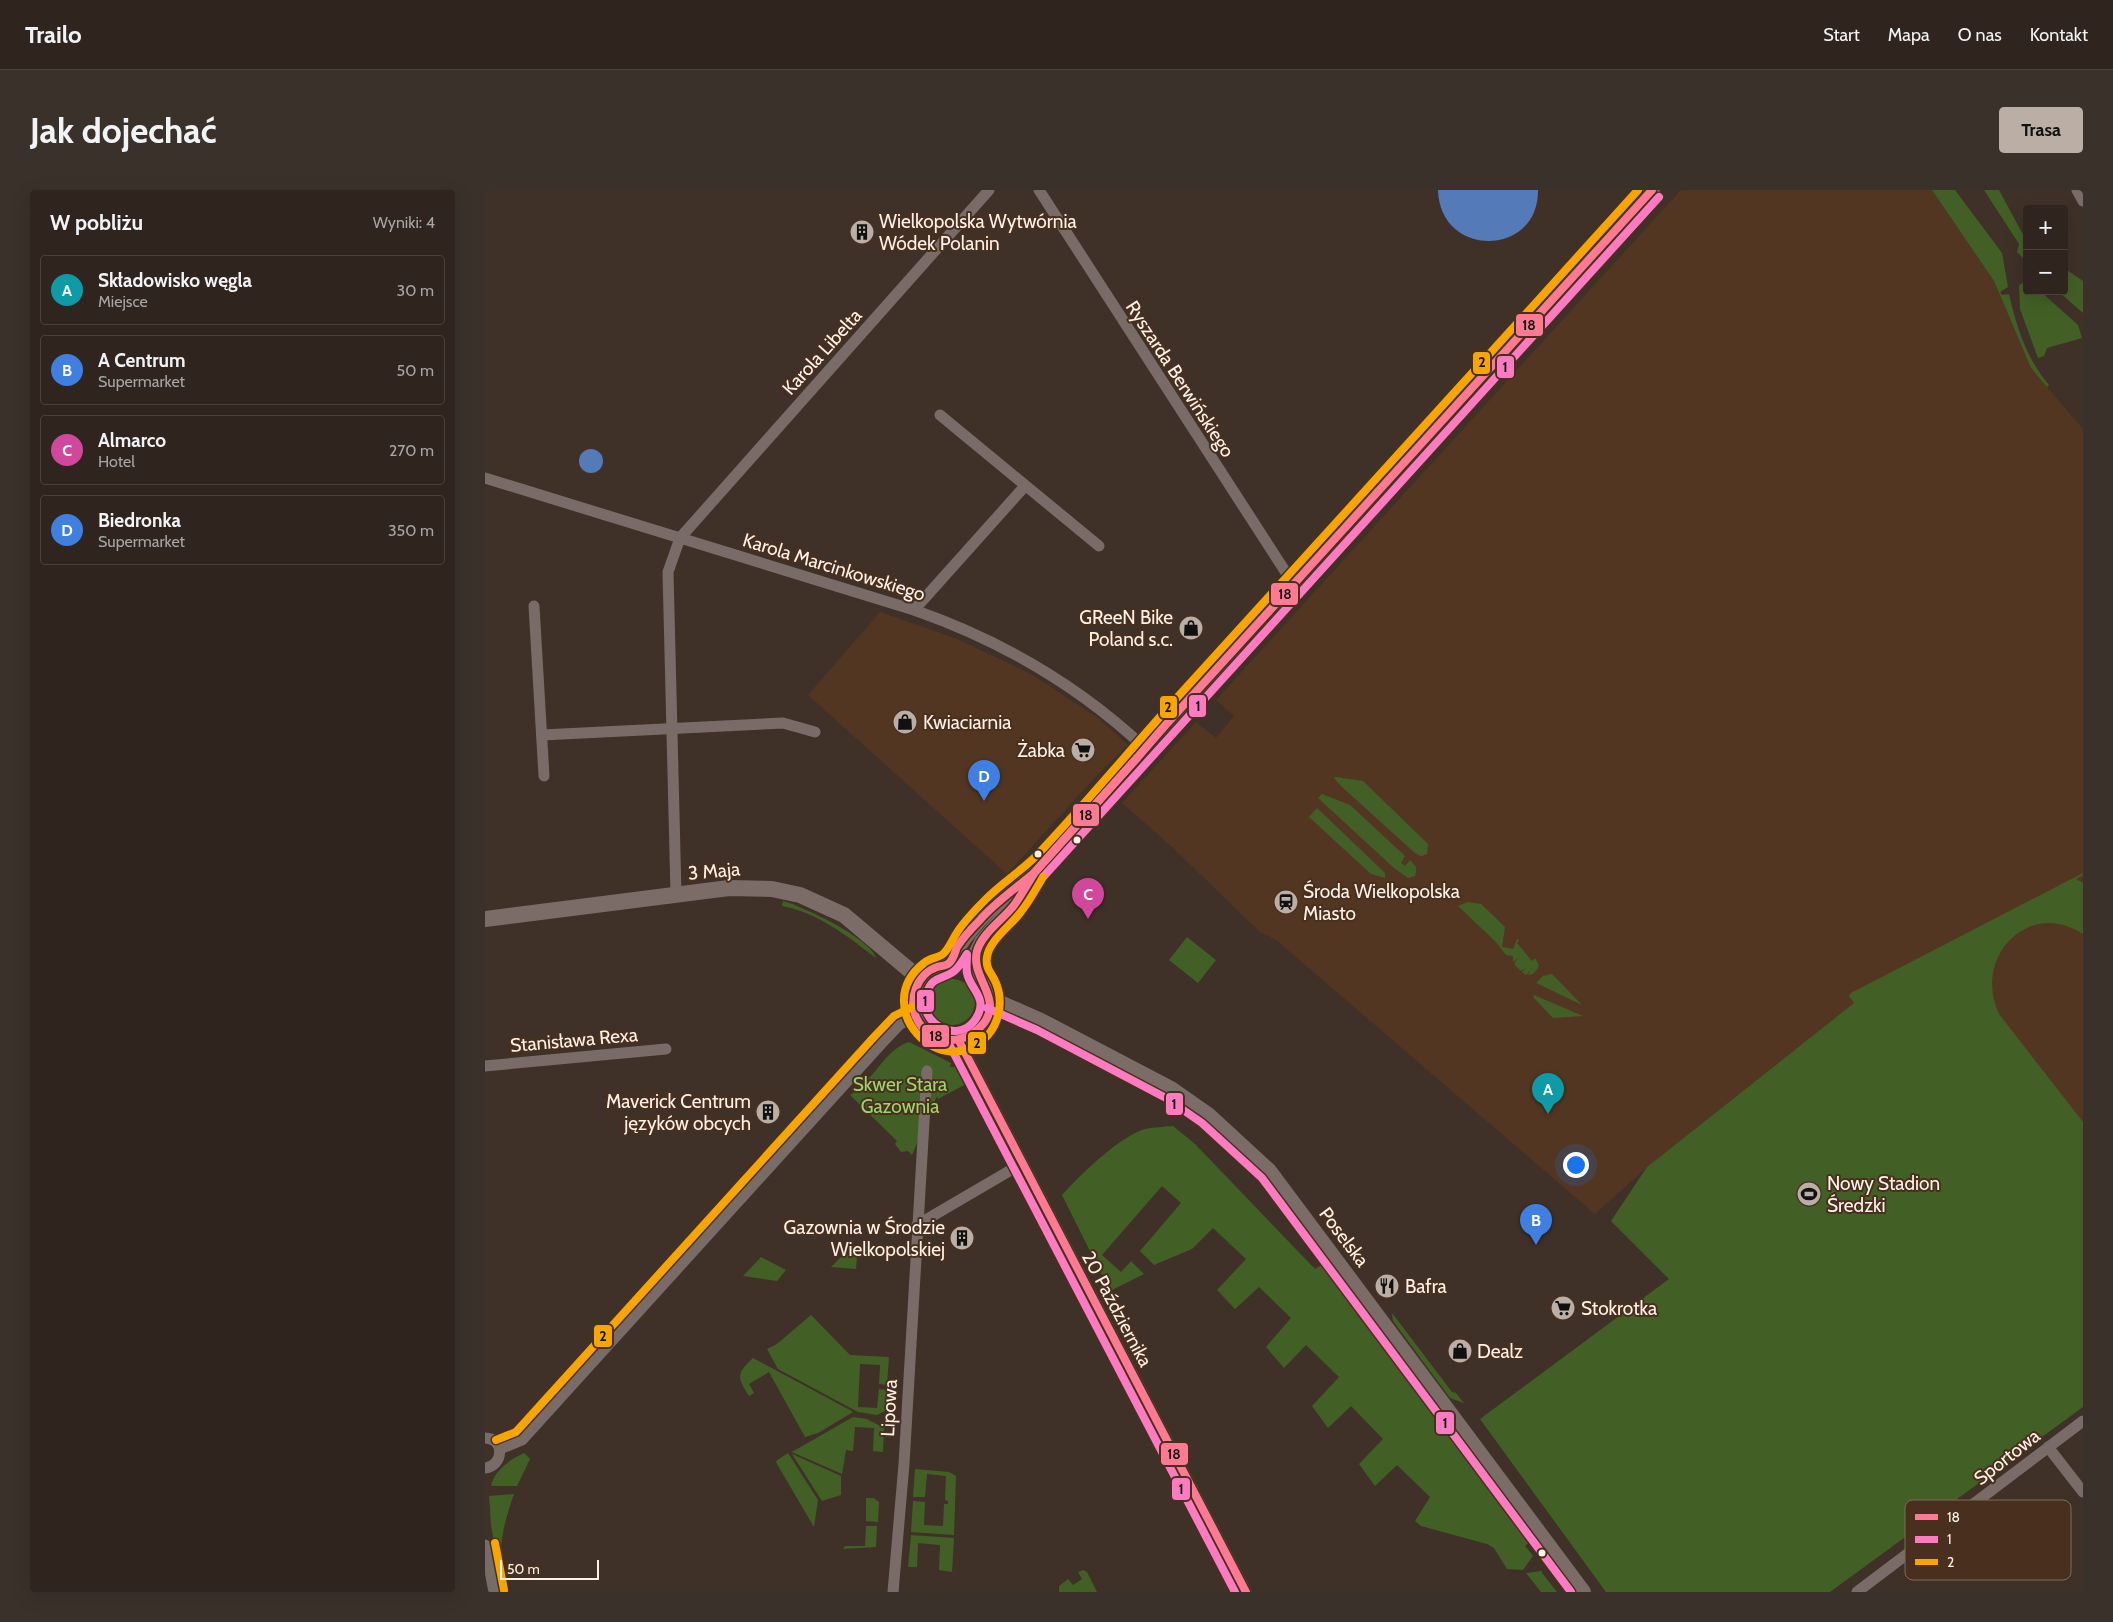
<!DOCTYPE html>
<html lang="pl">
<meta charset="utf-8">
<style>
body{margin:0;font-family:Cabin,sans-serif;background:#3b312b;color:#f1f3f6}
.controls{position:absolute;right:15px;top:15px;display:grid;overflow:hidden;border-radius:5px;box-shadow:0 5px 20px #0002}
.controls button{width:45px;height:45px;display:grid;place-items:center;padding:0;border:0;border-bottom:1px solid #4a423c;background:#2f251e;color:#f1f3f6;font:25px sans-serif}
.scale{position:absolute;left:15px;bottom:12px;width:99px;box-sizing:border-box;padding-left:5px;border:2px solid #fef1e8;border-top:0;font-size:14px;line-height:18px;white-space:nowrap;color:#fef1e8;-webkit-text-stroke:4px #49301e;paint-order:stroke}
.you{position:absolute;left:1090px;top:974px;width:18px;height:18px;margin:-12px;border:4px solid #fff;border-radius:50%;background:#1a73e8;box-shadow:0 0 0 8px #1a73e833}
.badge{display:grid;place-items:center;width:32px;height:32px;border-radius:50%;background:#bbaea5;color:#fff;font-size:16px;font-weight:700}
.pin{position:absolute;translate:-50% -41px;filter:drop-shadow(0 1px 2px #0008)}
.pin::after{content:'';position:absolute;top:26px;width:18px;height:15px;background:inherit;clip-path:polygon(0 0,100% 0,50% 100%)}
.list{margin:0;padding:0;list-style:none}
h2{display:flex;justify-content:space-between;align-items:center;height:65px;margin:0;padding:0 20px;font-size:21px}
h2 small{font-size:16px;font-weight:400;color:#a7a5a4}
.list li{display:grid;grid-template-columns:32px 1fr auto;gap:15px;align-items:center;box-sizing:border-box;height:70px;margin:0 10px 10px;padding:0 10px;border:1px solid #4a423c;border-radius:5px}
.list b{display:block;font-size:19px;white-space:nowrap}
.list p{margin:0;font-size:16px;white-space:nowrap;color:#a7a5a4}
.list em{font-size:16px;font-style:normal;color:#a7a5a4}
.map{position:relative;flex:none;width:1598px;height:1402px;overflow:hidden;border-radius:5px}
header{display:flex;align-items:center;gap:30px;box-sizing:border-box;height:70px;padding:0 25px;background:#2f251e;border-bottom:1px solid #4a423c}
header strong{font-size:24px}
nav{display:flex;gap:28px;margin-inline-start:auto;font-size:18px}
.intro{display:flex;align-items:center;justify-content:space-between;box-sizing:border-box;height:120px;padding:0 30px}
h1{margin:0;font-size:35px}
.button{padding:12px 22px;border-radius:5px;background:#bbaea5;color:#111;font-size:18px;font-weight:700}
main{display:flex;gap:30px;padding:0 30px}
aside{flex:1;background:#2f251e;border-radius:5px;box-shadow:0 5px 20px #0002}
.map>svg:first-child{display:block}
.built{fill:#533621}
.green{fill:#426026}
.water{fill:#547ab8}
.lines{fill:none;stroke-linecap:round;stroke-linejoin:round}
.street{stroke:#796b67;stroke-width:11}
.secondary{stroke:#7c6c68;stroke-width:16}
.bus-1-casing{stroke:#49301e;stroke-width:11}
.bus-2-casing{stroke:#49301e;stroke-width:11}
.bus-3-casing{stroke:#49301e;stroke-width:11}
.bus-1{stroke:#fe7a93;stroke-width:8}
.bus-2{stroke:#fe7ac1;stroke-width:8}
.bus-3{stroke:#f7a600;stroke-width:8}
.bus-dot{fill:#fef1e8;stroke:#49301e;stroke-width:2}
.labels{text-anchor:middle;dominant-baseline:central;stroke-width:4;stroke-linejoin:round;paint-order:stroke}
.poi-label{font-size:19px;fill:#fef1e8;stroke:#49301e;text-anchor:start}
.street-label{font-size:19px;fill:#fef1e8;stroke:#49301e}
.park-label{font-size:19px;fill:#9bd56e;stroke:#49301e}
.key{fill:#49301e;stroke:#7f6a5b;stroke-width:1}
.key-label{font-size:14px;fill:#fef1e8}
.line-badge{stroke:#49301e;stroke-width:2}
.pale-badge-label{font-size:14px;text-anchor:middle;font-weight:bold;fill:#111}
</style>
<header>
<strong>Trailo</strong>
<nav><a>Start</a><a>Mapa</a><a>O nas</a><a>Kontakt</a></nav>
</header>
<div class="intro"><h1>Jak dojechać</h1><a class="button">Trasa</a></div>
<main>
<aside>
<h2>W pobliżu<small>Wyniki: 4</small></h2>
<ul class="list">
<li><span class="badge" style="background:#0f9aa8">A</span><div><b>Składowisko węgla</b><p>Miejsce</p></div><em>30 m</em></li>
<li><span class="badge" style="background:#3f7fe0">B</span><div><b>A Centrum</b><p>Supermarket</p></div><em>50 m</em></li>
<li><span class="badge" style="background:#d1479c">C</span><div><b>Almarco</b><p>Hotel</p></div><em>270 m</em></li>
<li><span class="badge" style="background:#3f7fe0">D</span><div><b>Biedronka</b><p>Supermarket</p></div><em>350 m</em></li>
</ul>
</aside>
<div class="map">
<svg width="1598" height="1402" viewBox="0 0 1598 1402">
<rect width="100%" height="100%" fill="#3f3128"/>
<g class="built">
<path d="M 1196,0 L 1447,0 L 1509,91 L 1546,178 L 1598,239 L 1598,1030 L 1369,813 L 1162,977 L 1110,1024 L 790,749 L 775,742 L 686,656 L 637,613 L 711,532 L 731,548 L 749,526 L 731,510 Z"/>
<path d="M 395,422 L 472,449 L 546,484 L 613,528 L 643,555 L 613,584 L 522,684 L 323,505 Z"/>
</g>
<g class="green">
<path d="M 1447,0 L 1470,0 L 1517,63 L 1523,97 L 1515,102 L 1517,105 L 1524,104 C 1532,138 1541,168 1564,195 L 1562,197 L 1546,178 L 1509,91 Z"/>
<path d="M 1499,0 L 1514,0 L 1542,52 L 1542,67 L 1539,69 L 1532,62 L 1534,54 Z"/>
<path d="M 1579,78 L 1598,91 L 1598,123 L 1573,101 L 1579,101 Z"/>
<path d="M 1542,91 L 1542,101 L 1555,101 L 1593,135 L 1597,148 L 1562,158 L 1559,166 L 1553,168 L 1535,119 L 1534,95 Z"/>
<path d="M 850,587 L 878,591 L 943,654 L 942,664 L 936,666 L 930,663 L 857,597 L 849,588 Z"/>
<path d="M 837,604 L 865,615 L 920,666 L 916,673 L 920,676 L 925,670 L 931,677 L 931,682 L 930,686 L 923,688 L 909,678 L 833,608 Z"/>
<path d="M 832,618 L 900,683 L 900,688 L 886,684 L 824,627 Z"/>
<path d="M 1598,683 L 1598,685 L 1591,689 L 1598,693 L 1598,744 C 1544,708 1487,767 1514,824 L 1598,932 L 1598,1217 L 1345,1402 L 1121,1402 L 995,1229 L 1184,1089 L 1126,1031 L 1162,977 L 1369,813 L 1364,806 L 1366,803 Z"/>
<path d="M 298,711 C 319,717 385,748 391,768 C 362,746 334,723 297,716 Z"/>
<path d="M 983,712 L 996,714 L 1020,737 L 1017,757 L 1028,759 L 1032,749 L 1034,750 L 1032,753 L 1047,771 L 1050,768 L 1054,775 C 1052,780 1049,785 1043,785 L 1045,781 L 1041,785 L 1037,782 L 1042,777 L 1036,781 L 1029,774 L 1033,768 L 1028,772 L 1028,766 L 1021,765 L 1011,752 L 973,716 Z"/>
<path d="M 702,747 L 731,770 L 713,793 L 684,770 Z"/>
<path d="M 1066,784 L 1068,785 L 1097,815 L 1051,793 L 1058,786 Z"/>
<circle cx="467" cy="812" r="23"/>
<path d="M 1049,805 L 1098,826 L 1068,828 L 1048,807 Z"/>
<path d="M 424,852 L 466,873 L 465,877 L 472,877 L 481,894 L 453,909 L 452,906 L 427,965 L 423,961 L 416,962 L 410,954 L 412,951 L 365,905 C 388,892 399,860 424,852 Z"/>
<path d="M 688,936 L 710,954 L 830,1079 L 842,1072 L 872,1113 L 885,1137 L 984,1267 L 1022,1312 L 1027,1326 L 1046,1351 L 1040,1356 L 1048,1366 L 1038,1380 L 1022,1379 L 1009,1358 L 1002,1354 L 936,1336 L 930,1331 L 945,1307 L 912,1275 L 890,1296 L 874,1274 L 898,1249 L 866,1216 L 843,1238 L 827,1216 L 854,1187 L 821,1155 L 799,1178 L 781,1157 L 806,1128 L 774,1097 L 750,1119 L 732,1100 L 761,1069 L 728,1038 L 707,1059 L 669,1075 L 655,1061 L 696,1013 L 677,996 L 617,1065 L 636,1082 L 646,1071 L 659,1084 L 625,1101 L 577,1005 C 596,984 634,947 660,939 C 669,937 679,937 688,936 Z"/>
<path d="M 358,1065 L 372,1066 L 371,1079 L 346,1077 Z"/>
<path d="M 276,1067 L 301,1080 L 292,1091 L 258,1086 Z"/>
<path d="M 907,1123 L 967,1202 L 971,1203 L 979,1213 L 965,1208 L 908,1131 Z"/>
<path d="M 326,1125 L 365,1165 L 404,1167 L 402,1195 L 394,1194 L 395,1175 L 375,1174 L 373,1217 L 392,1218 L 394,1199 L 402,1200 L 400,1221 L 392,1225 L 373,1222 L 293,1179 L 282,1159 L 292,1154 Z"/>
<path d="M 268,1168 L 363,1219 L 368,1222 L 333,1243 L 320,1247 L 284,1182 L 264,1194 L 269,1203 L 264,1206 C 252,1187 251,1184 268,1168 Z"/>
<path d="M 368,1227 L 382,1229 L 399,1238 L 398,1262 L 388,1261 L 389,1238 L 370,1237 L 368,1261 L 361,1260 L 357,1284 L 307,1262 Z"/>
<path d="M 39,1263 L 45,1269 L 32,1296 L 6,1296 C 9,1280 26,1269 39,1263 Z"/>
<path d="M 303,1263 L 333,1310 L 329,1337 L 292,1274 L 291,1271 Z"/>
<path d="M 307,1264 L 356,1286 L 356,1305 L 337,1311 Z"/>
<path d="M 430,1279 L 464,1282 L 471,1286 L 469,1345 L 426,1342 L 428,1311 L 440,1312 L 439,1335 L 458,1336 L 459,1314 L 463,1314 L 463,1311 L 460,1310 L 461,1286 L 442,1284 L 440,1307 L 428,1307 Z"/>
<path d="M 29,1304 C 21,1327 13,1352 17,1380 L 14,1380 L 6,1335 L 4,1306 Z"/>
<path d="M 381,1308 L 389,1308 L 394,1312 L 393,1332 L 381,1331 Z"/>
<path d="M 381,1336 L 392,1336 L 391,1357 L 358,1359 L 360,1356 L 380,1356 Z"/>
<path d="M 426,1345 L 469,1348 L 467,1382 L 454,1380 L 455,1355 L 433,1353 L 432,1377 L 423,1377 Z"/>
<path d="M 598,1380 L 602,1382 L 612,1402 L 574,1402 L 574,1396 L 583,1389 L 588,1395 L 597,1389 L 593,1382 Z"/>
<path d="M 1057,1381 L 1057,1383 L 1072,1402 L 1056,1402 L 1041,1383 Z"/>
</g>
<g class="water">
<path d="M 953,0 L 1053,0 C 1054,67 955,69 953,0 Z"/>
<circle cx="106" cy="271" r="12"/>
</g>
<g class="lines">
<g class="street">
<path d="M 554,0 L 809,395"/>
<path d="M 1592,0 L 1598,11"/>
<path d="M 455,225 L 614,356"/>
<path d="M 0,288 L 429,420 C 515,450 594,496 660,558"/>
<path d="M 49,416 L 59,586"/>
<path d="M 429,420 L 540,296"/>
<path d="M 57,545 L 298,533 L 330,542"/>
<path d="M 191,704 L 183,382 L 195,348 L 504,0"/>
<path d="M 474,851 L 761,1402"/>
<path d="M 0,876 L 181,859"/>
<path d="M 432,1035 L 536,974"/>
<path d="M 0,1248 C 20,1248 19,1276 0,1278"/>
<path d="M 1563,1257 L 1598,1302"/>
<path d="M 15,1259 L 37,1250 L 396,854 L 415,834 L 431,826"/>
<path d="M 0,1355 L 9,1402"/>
<path d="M 408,1402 L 419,1274 L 442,881"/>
<path d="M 1372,1402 L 1598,1231"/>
</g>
<g class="secondary">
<path d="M 0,729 L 244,698 L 287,699 L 315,705 L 359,725 L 435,789"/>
<circle cx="467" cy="812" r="39"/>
<path d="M 463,774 C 476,748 498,724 520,705 C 534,692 549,683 562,669 L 677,539 L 1167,0"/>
<path d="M 492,782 L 492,762 L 497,752 L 529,715 L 544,692"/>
<path d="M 506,809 L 556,831 L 686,899 L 723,925 L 784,981 L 1098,1402"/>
</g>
<defs>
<g id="bus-1">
<path d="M 677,539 L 1167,0"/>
<path d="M 652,568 L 677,539"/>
<path d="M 652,568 L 677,539"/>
<path d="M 550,682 C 543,693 537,704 530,714 C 519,729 497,743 492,761 C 485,787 518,808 499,833 C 470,870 415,841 431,798 C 435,788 443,780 452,777 C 455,776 460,776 463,774 C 468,771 470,762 472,757 C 478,748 486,739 494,731 C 510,712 533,697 550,682 Z"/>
<path d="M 550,682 L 652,568"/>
<path d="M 550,682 L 652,568"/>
<path d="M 474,851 L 761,1402"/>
</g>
<g id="bus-2">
<path d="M 559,686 L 1174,7"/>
<path d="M 482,764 C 482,770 481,777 482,783 C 485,800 505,808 490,830 C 472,856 430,832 442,802 C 448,786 456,790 468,782 C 474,778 478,770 482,764 Z"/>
<path d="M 502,818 L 552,840 L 681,908 L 717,933 L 777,988 L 1086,1402"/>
<path d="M 465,856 L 750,1402"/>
</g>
<g id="bus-3">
<path d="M 558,687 C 551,699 544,712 535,723 C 526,735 504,751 502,767 C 500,779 507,783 511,793 C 518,810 515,831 503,845 C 457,896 383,817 439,773 C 445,768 453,768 458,764 C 464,759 468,748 473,741 C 481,729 491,719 501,709 C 518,692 538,680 554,663 C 604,610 650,554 699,500 C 851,333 1002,167 1153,0"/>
<path d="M 11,1250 L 31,1242 L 389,847 L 409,826 L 427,817"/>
<path d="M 10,1353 L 19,1400"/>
</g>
</defs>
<use href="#bus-1" class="bus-1-casing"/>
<use href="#bus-2" class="bus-2-casing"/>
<use href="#bus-3" class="bus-3-casing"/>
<use href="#bus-1" class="bus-1"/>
<use href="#bus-2" class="bus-2"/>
<use href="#bus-3" class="bus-3"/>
</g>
<defs>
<symbol id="building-disc" viewBox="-11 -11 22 22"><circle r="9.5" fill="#bbaea5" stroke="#49301e"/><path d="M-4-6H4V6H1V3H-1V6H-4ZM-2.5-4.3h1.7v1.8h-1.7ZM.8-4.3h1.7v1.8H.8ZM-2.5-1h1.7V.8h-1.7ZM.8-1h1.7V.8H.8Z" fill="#111"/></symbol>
<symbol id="shop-disc" viewBox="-11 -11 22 22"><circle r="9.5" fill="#bbaea5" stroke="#49301e"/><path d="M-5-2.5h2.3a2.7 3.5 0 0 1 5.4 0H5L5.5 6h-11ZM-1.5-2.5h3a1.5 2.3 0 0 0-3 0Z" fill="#111"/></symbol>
<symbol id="supermarket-disc" viewBox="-11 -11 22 22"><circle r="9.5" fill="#bbaea5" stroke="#49301e"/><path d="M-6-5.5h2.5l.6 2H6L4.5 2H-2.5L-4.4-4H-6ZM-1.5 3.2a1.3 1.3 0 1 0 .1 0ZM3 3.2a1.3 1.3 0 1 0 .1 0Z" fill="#111"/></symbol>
<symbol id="station-disc" viewBox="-11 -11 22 22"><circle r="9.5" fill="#bbaea5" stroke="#49301e"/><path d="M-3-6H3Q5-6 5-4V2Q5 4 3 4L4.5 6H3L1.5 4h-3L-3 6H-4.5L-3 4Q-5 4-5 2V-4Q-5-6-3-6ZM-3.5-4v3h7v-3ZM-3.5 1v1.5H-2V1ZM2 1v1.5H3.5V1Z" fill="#111"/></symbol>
<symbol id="stadium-disc" viewBox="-11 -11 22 22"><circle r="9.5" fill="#bbaea5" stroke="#49301e"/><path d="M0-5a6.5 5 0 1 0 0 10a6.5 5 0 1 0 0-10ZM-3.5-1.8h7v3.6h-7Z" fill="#111"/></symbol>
<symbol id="restaurant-disc" viewBox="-11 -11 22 22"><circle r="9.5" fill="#bbaea5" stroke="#49301e"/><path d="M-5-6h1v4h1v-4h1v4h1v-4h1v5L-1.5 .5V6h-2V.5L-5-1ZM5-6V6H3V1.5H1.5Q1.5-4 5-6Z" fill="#111"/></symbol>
</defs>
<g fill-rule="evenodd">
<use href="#building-disc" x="363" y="28" width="28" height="28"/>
<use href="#shop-disc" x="692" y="424" width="28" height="28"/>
<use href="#shop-disc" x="406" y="518" width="28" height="28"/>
<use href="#supermarket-disc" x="584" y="546" width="28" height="28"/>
<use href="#station-disc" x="787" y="698" width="28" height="28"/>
<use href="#building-disc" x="269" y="908" width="28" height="28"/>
<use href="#stadium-disc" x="1310" y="990" width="28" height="28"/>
<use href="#building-disc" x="463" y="1034" width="28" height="28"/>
<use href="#restaurant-disc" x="888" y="1082" width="28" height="28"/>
<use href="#supermarket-disc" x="1064" y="1104" width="28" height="28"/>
<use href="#shop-disc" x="961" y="1147" width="28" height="28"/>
</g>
<g class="bus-dot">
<circle cx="592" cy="650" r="4.5"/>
<circle cx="553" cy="664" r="4.5"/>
<circle cx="1057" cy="1363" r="4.5"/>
</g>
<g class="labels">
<g class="poi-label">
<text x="394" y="31">Wielkopolska Wytwórnia<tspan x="394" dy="22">Wódek Polanin</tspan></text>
<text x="688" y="427" text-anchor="end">GReeN Bike<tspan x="688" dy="22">Poland s.c.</tspan></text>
<text x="438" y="532">Kwiaciarnia</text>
<text x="580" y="560" text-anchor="end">Żabka</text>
<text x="818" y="701">Środa Wielkopolska<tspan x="818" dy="22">Miasto</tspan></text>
<text x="266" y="911" text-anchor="end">Maverick Centrum<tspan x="266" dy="22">języków obcych</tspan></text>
<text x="1342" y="993">Nowy Stadion<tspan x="1342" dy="22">Średzki</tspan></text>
<text x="460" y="1037" text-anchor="end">Gazownia w Środzie<tspan x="460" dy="22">Wielkopolskiej</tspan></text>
<text x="920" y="1096">Bafra</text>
<text x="1096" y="1118">Stokrotka</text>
<text x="992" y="1161">Dealz</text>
</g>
<g class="street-label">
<text transform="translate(337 162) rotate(-48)">Karola Libelta</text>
<text transform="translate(695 189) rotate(57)">Ryszarda Berwińskiego</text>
<text transform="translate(349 377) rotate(17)">Karola Marcinkowskiego</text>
<text transform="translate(229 681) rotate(-5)">3 Maja</text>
<text transform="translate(89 850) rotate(-5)">Stanisława Rexa</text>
<text transform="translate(859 1047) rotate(53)">Poselska</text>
<text transform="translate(632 1119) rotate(62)">20 Października</text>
<text transform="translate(404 1218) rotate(-87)">Lipowa</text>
<text transform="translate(1522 1267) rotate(-38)">Sportowa</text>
</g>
<g class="park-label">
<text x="415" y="894">Skwer Stara<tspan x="415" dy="22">Gazownia</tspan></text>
</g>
</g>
<rect x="1420" y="1310" width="166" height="80" rx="8" class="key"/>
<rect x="1430" y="1324" width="23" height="6" fill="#fe7a93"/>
<rect x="1430" y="1346" width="23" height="7" fill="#fe7ac1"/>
<rect x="1430" y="1369" width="23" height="6" fill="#f7a600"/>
<g class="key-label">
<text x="1462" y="1332">18</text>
<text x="1462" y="1354">1</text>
<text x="1462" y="1377">2</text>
</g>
<g class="line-badge">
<rect x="1030" y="123" width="29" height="24" rx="5" fill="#fe7a93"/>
<rect x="987" y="161" width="19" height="24" rx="5" fill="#f7a600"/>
<rect x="1011" y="165" width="19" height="24" rx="5" fill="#fe7ac1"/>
<rect x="785" y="392" width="29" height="24" rx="5" fill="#fe7a93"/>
<rect x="703" y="504" width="19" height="24" rx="5" fill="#fe7ac1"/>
<rect x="674" y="505" width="19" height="24" rx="5" fill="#f7a600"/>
<rect x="587" y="613" width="28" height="24" rx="5" fill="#fe7a93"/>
<rect x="431" y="799" width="19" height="24" rx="5" fill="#fe7ac1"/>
<rect x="436" y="834" width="29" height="24" rx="5" fill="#fe7a93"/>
<rect x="482" y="841" width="20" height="24" rx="5" fill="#f7a600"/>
<rect x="680" y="902" width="19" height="24" rx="5" fill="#fe7ac1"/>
<rect x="108" y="1134" width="20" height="24" rx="5" fill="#f7a600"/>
<rect x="950" y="1221" width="20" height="24" rx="5" fill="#fe7ac1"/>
<rect x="675" y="1252" width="29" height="24" rx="5" fill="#fe7a93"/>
<rect x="686" y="1287" width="20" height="24" rx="5" fill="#fe7ac1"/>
</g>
<g class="pale-badge-label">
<text x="1044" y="140">18</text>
<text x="997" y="177">2</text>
<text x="1020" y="182">1</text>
<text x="800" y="409">18</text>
<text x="713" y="521">1</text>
<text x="683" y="522">2</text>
<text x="601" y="630">18</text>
<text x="440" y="816">1</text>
<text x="451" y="851">18</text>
<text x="492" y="858">2</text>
<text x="689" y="919">1</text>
<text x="118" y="1151">2</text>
<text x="960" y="1238">1</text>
<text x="689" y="1269">18</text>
<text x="696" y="1304">1</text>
</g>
</svg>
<div class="controls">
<button>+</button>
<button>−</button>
</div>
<div class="scale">50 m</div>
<div class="you"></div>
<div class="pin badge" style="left:1063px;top:924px;background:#0f9aa8">A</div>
<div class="pin badge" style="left:1051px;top:1055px;background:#3f7fe0">B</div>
<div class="pin badge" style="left:603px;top:729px;background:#d1479c">C</div>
<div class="pin badge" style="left:499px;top:611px;background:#3f7fe0">D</div>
</div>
</main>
